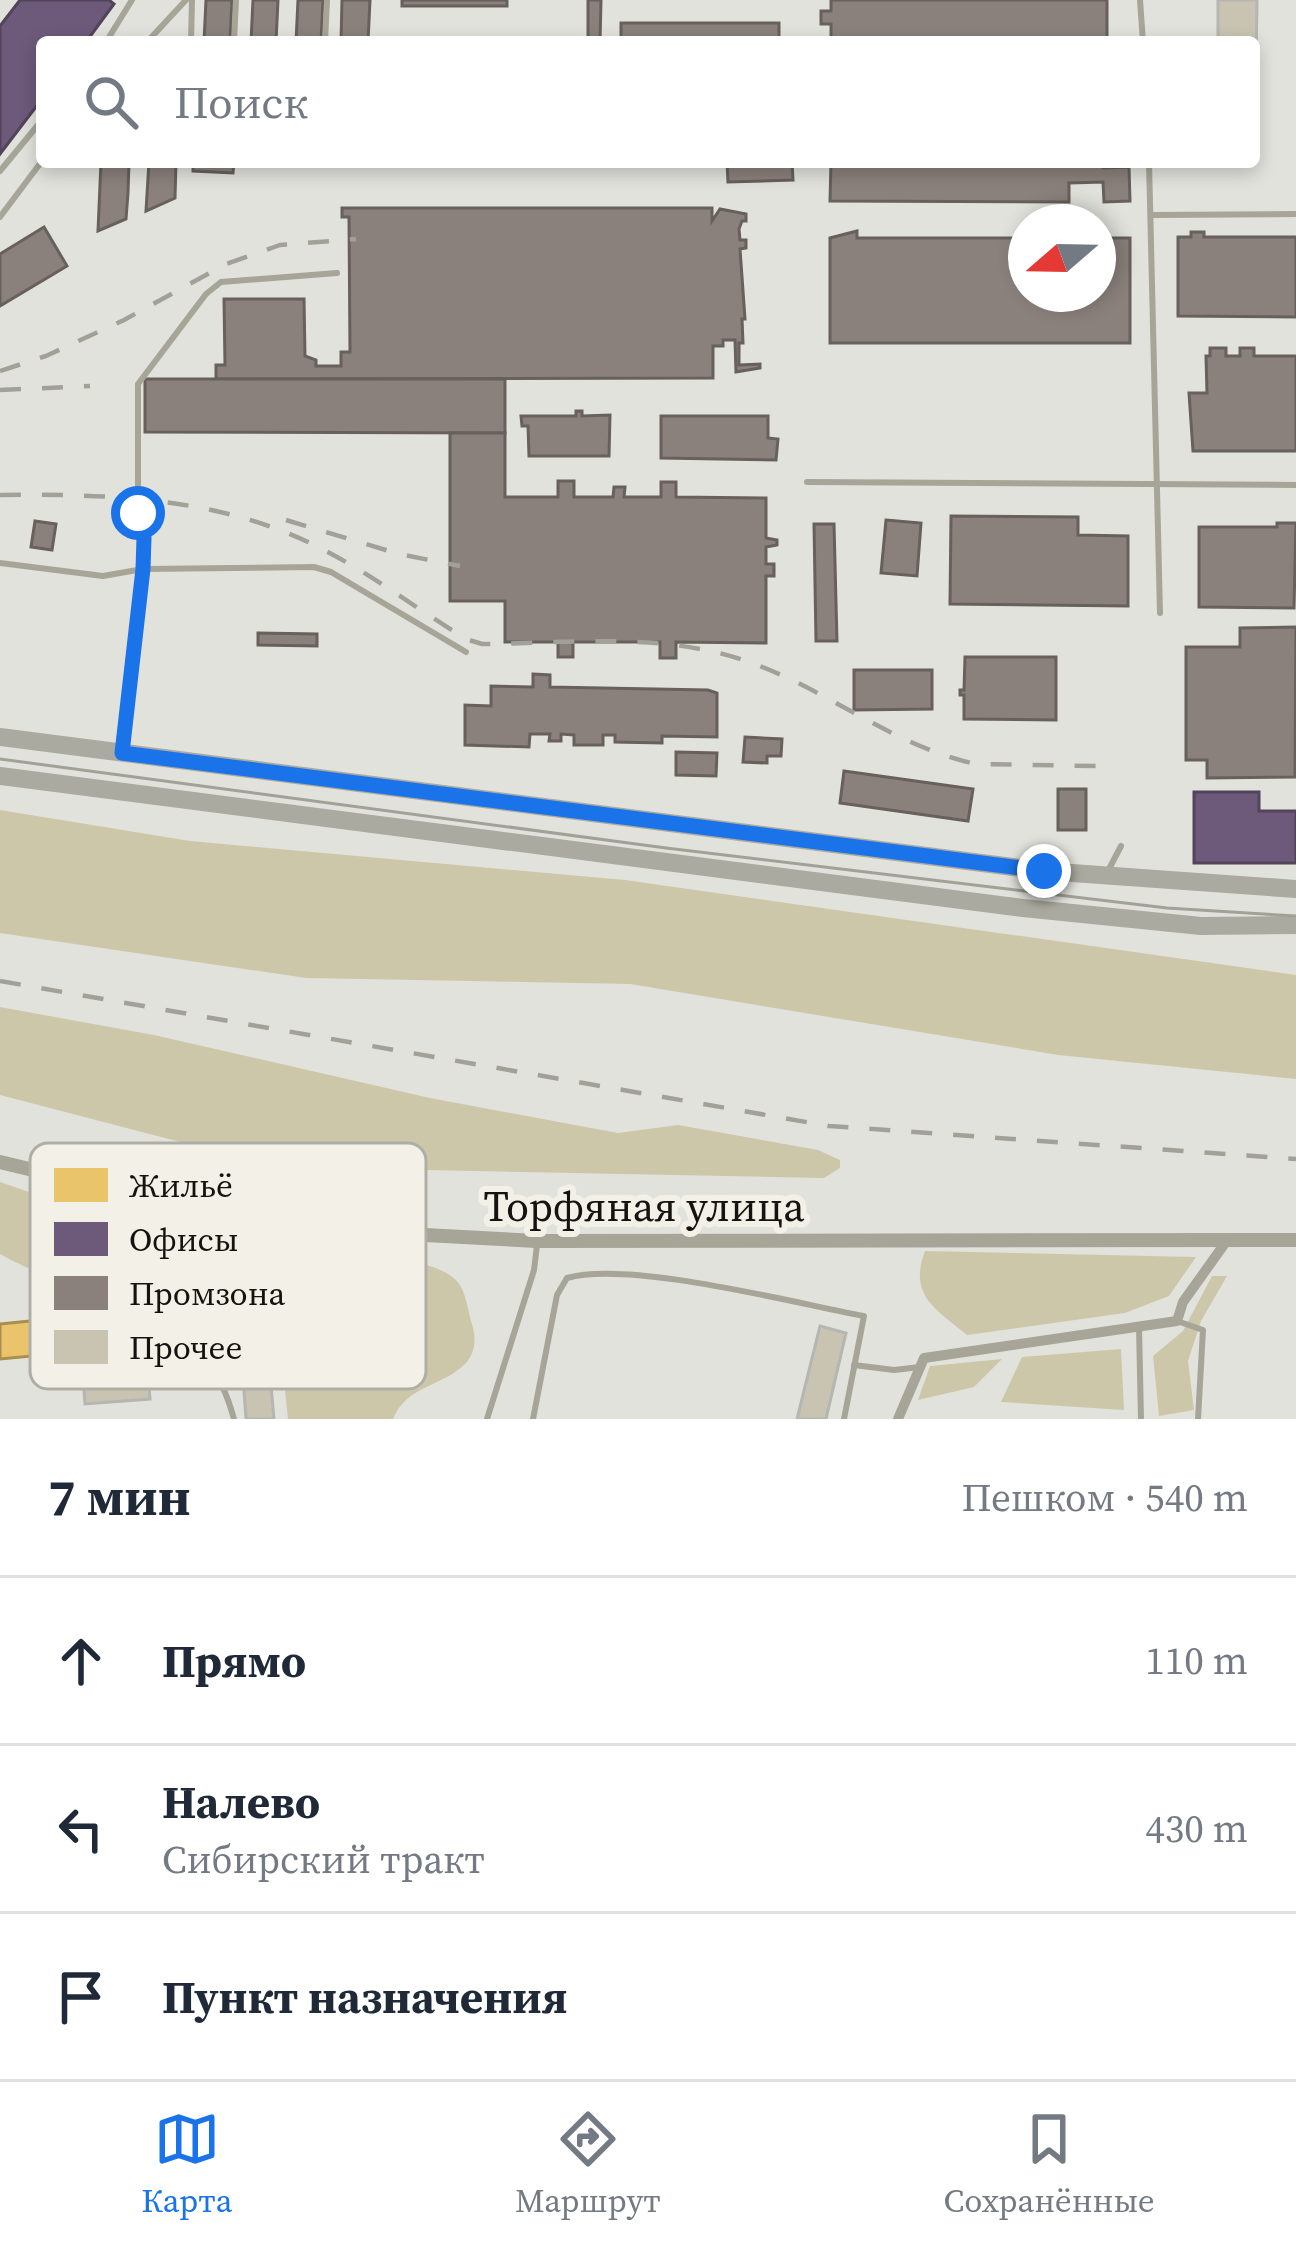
<!DOCTYPE html>
<html lang="ru">
<meta charset="utf-8">
<style>
body{margin:0;font-family:"Source Serif 4",serif;background:#f6f6f7;color:#1f2937}
.compass{position:absolute;left:1008px;top:204px;width:108px;height:108px;border-radius:50%;background:#fff;box-shadow:0 6px 18px #0003;rotate:250deg}
.stop{position:absolute;width:36px;height:36px;margin:-27px;border:9px solid #1a73e8;border-radius:50%;background:#fff}
.stop.end{background:#1a73e8;border-color:#fff;box-shadow:0 3px 12px #0008}
.list{margin:0;padding:0;list-style:none}
h2{display:flex;justify-content:space-between;align-items:center;height:156px;margin:0;padding:0 48px;font-size:51px}
h2 small{font-size:39px;font-weight:400;color:#747a83}
.list li{display:grid;grid-template-columns:78px 1fr auto;gap:36px;align-items:center;box-sizing:border-box;height:168px;padding:0 48px;border-top:3px solid #e0e1e3}
.list b{display:block;font-size:45px;white-space:nowrap}
.list p{margin:0;font-size:39px;white-space:nowrap;color:#747a83}
.list em{font-size:39px;font-style:normal;color:#747a83}
.icon{flex:none;width:66px;height:66px;fill:none;stroke:currentColor;stroke-width:2;stroke-linecap:round;stroke-linejoin:round}
.map{position:relative;flex:none;width:1296px;height:1419px;overflow:hidden}
.search{position:absolute;background:#fff;box-shadow:0 6px 18px #0003;left:36px;right:36px;top:36px;height:132px;display:flex;align-items:center;gap:30px;box-sizing:border-box;padding:0 42px;border-radius:12px;color:#747a83;font-size:45px}
.sheet{height:660px;background:#fff}
nav{display:flex;justify-content:space-around;align-items:center;box-sizing:border-box;height:168px;border-top:3px solid #e0e1e3;background:#fff;font-size:33px;color:#747a83}
nav a{display:grid;justify-items:center;gap:6px}
nav .on{color:#1a73e8}
.map>svg:first-child{display:block}
.green{fill:#cdc7a9}
.homes{fill:#e9c46a;stroke:#a98f4f;stroke-width:3}
.offices{fill:#6d597a;stroke:#52445a;stroke-width:3}
.industry{fill:#8a817c;stroke:#67605c;stroke-width:3}
.building{fill:#c8c4b1;stroke:#b5b5b2;stroke-width:3}
.lines{fill:none;stroke-linecap:round;stroke-linejoin:round}
.service{stroke:#a6a597;stroke-width:6}
.minor{stroke:#a6a597;stroke-width:10}
.tertiary{stroke:#a6a597;stroke-width:14}
.primary{stroke:#abaaa0;stroke-width:18}
.tram{stroke:#a2a198;stroke-width:3}
.rail{stroke:#a2a198;stroke-width:4.5;stroke-dasharray:21 21;stroke-linecap:butt}
.route{stroke:#1a73e8;stroke-width:15}
.labels{text-anchor:middle;dominant-baseline:central;stroke-width:12;stroke-linejoin:round;paint-order:stroke}
.street-label{font-size:42px;fill:#141310;stroke:#f2f0e7}
.key{fill:#f2f0e7;stroke:#afaea6;stroke-width:3}
.key-label{font-size:33px;fill:#141310}
</style>
<div class="map">
<svg width="1296" height="1419" viewBox="0 0 1296 1419">
<rect width="100%" height="100%" fill="#e2e2dd"/>
<g class="green">
<path d="M 0,810 L 190,841 L 625,880 L 1296,975 L 1296,1079 L 1058,1055 L 630,984 L 306,978 L 0,933 Z"/>
<path d="M 0,1007 L 154,1035 L 430,1098 L 618,1133 L 678,1125 L 818,1150 L 840,1160 L 840,1168 L 824,1178 L 276,1167 L 0,1095 Z"/>
<path d="M 0,1182 L 84,1211 L 93,1239 L 94,1261 C 66,1290 30,1270 0,1254 Z"/>
<path d="M 925,1251 L 1196,1257 L 1169,1296 L 1125,1313 L 967,1335 C 936,1309 908,1296 925,1251 Z"/>
<path d="M 308,1256 C 343,1257 438,1252 460,1285 C 466,1295 468,1310 471,1321 C 476,1336 477,1351 465,1364 C 442,1387 407,1385 393,1419 L 288,1419 L 281,1353 L 296,1265 Z"/>
<path d="M 1212,1276 L 1227,1276 L 1201,1321 L 1188,1361 L 1194,1410 L 1159,1416 L 1153,1356 L 1183,1331 Z"/>
<path d="M 1121,1349 L 1124,1410 L 1001,1402 L 1022,1357 Z"/>
<path d="M 1002,1359 L 974,1387 L 918,1400 L 930,1366 Z"/>
</g>
<path class="homes" d="M 61,1318 L 64,1353 L 0,1359 L 0,1324 Z"/>
<g class="offices">
<path d="M 20,0 L 109,0 L 114,4 L 86,42 L 42,42 L 42,99 L 0,154 L 0,26 Z"/>
<path d="M 1194,792 L 1259,792 L 1259,811 L 1296,811 L 1296,863 L 1194,863 Z"/>
</g>
<g class="industry">
<path d="M 206,0 L 232,0 L 230,42 L 204,42 Z"/>
<path d="M 253,0 L 278,0 L 276,42 L 251,42 Z"/>
<path d="M 298,0 L 323,0 L 321,42 L 296,42 Z"/>
<path d="M 342,0 L 370,0 L 368,42 L 341,42 Z"/>
<rect x="402" y="0" width="105" height="6"/>
<path d="M 588,0 L 601,0 L 600,42 L 588,42 Z"/>
<path d="M 831,0 L 1107,0 L 1107,42 L 831,42 L 831,24 L 821,24 L 821,11 L 831,11 Z"/>
<rect x="621" y="23" width="158" height="19"/>
<path d="M 101,162 L 129,162 L 128,193 L 126,219 L 98,231 Z"/>
<path d="M 149,162 L 176,162 L 175,198 L 146,211 Z"/>
<path d="M 193,162 L 234,162 L 233,173 L 193,171 Z"/>
<path d="M 727,162 L 792,162 L 793,180 L 728,182 Z"/>
<path d="M 831,162 L 1102,162 L 1103,168 L 1129,167 L 1130,201 L 1104,202 L 1103,182 L 1069,183 L 1069,202 L 830,201 Z"/>
<path d="M 342,208 L 712,208 L 712,221 L 720,209 L 746,214 L 746,221 L 742,221 L 739,229 L 740,240 L 746,240 L 746,248 L 740,249 L 745,319 L 742,319 L 743,343 L 739,343 L 739,365 L 760,364 L 760,368 L 736,372 L 735,340 L 723,340 L 723,346 L 713,346 L 713,378 L 216,379 L 216,365 L 225,365 L 224,299 L 304,299 L 305,356 L 316,360 L 316,366 L 341,366 L 341,352 L 350,352 L 349,217 L 342,217 Z"/>
<path d="M 44,227 L 67,266 L 0,306 L 0,254 Z"/>
<path d="M 857,231 L 857,238 L 1026,238 L 1026,294 L 1098,294 L 1098,231 L 1103,232 L 1103,238 L 1130,238 L 1130,343 L 830,343 L 830,238 Z"/>
<path d="M 1191,232 L 1204,232 L 1204,237 L 1296,237 L 1296,317 L 1178,316 L 1178,237 L 1191,237 Z"/>
<path d="M 1210,348 L 1226,348 L 1226,356 L 1240,356 L 1240,348 L 1254,348 L 1254,356 L 1296,356 L 1296,451 L 1193,451 L 1189,393 L 1207,393 L 1206,356 L 1210,356 Z"/>
<path d="M 145,379 L 505,379 L 505,433 L 145,432 Z"/>
<path d="M 576,411 L 582,411 L 582,416 L 610,415 L 609,456 L 529,456 L 528,426 L 522,426 L 521,416 L 576,416 Z"/>
<path d="M 661,416 L 768,416 L 768,438 L 778,439 L 776,460 L 661,458 Z"/>
<path d="M 450,433 L 505,433 L 505,497 L 558,497 L 558,481 L 574,481 L 574,497 L 613,497 L 614,487 L 625,487 L 624,497 L 661,497 L 661,482 L 676,482 L 676,497 L 766,498 L 766,538 L 777,540 L 777,545 L 766,547 L 766,564 L 774,564 L 774,576 L 766,576 L 766,643 L 676,642 L 676,658 L 660,658 L 660,642 L 573,642 L 573,657 L 558,657 L 558,642 L 505,642 L 505,601 L 450,601 Z"/>
<path d="M 951,516 L 1078,517 L 1078,535 L 1128,536 L 1128,606 L 950,604 Z"/>
<path d="M 886,520 L 921,523 L 917,576 L 881,573 Z"/>
<path d="M 35,521 L 56,524 L 52,550 L 31,547 Z"/>
<path d="M 1277,523 L 1296,523 L 1294,608 L 1199,607 L 1199,527 L 1277,527 Z"/>
<path d="M 814,524 L 834,524 L 837,641 L 816,641 Z"/>
<path d="M 1296,627 L 1295,777 L 1207,778 L 1207,760 L 1186,760 L 1186,647 L 1240,647 L 1240,628 Z"/>
<path d="M 258,633 L 317,634 L 317,646 L 258,645 Z"/>
<path d="M 965,657 L 1056,657 L 1056,720 L 964,719 L 964,695 L 960,695 L 960,690 L 964,690 Z"/>
<path d="M 854,670 L 932,670 L 932,709 L 854,710 Z"/>
<path d="M 533,674 L 550,675 L 550,687 L 708,690 L 717,693 L 717,737 L 662,736 L 662,743 L 615,742 L 615,735 L 603,735 L 603,745 L 574,745 L 574,735 L 561,734 L 561,741 L 549,741 L 550,734 L 530,734 L 529,747 L 465,745 L 465,705 L 491,706 L 491,686 L 533,687 Z"/>
<path d="M 745,737 L 782,739 L 781,756 L 767,756 L 767,763 L 743,762 Z"/>
<path d="M 676,752 L 717,753 L 716,776 L 676,775 Z"/>
<path d="M 844,771 L 973,789 L 968,821 L 840,803 Z"/>
<rect x="1058" y="789" width="28" height="41"/>
</g>
<g class="building">
<path d="M 1218,0 L 1257,0 L 1255,136 L 1254,42 L 1218,42 Z"/>
<path d="M 820,1326 L 846,1333 L 826,1419 L 797,1419 Z"/>
<path d="M 147,1357 L 150,1399 L 85,1404 L 83,1376 L 107,1374 L 106,1360 Z"/>
<path d="M 270,1375 L 274,1419 L 246,1419 L 243,1377 Z"/>
</g>
<g class="lines">
<g class="service">
<path d="M 1140,0 L 1143,42"/>
<path d="M 106,42 L 132,0"/>
<path d="M 147,42 L 186,0"/>
<path d="M 191,42 L 192,0"/>
<path d="M 234,42 L 236,0"/>
<path d="M 325,42 L 327,0"/>
<path d="M 1149,162 L 1160,613"/>
<path d="M 0,171 L 42,120"/>
<path d="M 1152,215 L 1296,214"/>
<path d="M 0,217 L 42,161"/>
<path d="M 807,482 L 1296,485"/>
<path d="M 0,563 L 103,576 L 143,569 L 314,567 L 331,572 L 466,652"/>
<path d="M 122,747 L 138,585 L 144,538 L 138,513 L 138,384 L 206,294 L 221,282 L 337,273"/>
<path d="M 1109,869 L 1121,846"/>
<path d="M 162,1203 L 132,1308 C 145,1346 184,1339 209,1365 C 222,1380 229,1401 234,1419"/>
<path d="M 1177,1321 L 1203,1330 L 1198,1419"/>
<path d="M 1139,1327 L 1141,1419"/>
<path d="M 854,1365 L 894,1370 L 920,1367"/>
<path d="M 487,1419 L 534,1270 L 537,1245"/>
<path d="M 533,1419 L 557,1295 L 567,1278 C 629,1260 794,1303 864,1316 L 844,1419"/>
</g>
<path class="minor" d="M 898,1419 L 924,1358 L 1177,1321 L 1183,1302 L 1228,1239"/>
<path class="tertiary" d="M 0,1162 L 255,1223 L 406,1234 L 537,1241 L 1296,1240"/>
<g class="primary">
<path d="M 0,737 L 1044,871 L 1296,889"/>
<path d="M 0,776 L 1023,908 L 1201,926 L 1296,925"/>
</g>
<path class="tram" d="M 0,759 L 666,848 L 1167,908 L 1296,916"/>
<g class="rail">
<path d="M 0,371 L 46,356 L 124,320 L 226,264 L 280,245 L 356,239"/>
<path d="M 0,390 L 90,386"/>
<path d="M 0,495 C 92,494 187,496 274,528 C 343,552 404,601 466,639 L 482,644 C 573,643 670,631 757,665 C 832,693 896,747 976,764 L 1097,766"/>
<path d="M 286,520 L 399,554 L 460,566"/>
<path d="M 0,981 L 829,1126 L 1296,1159"/>
</g>
</g>
<g class="lines">
<path class="route" d="M 138,513 L 144,538 L 143,569 L 122,753 L 1044,871"/>
</g>
<g class="labels">
<g class="street-label">
<text x="644" y="1206">Торфяная улица</text>
</g>
</g>
<rect x="30" y="1143" width="396" height="246" rx="18" class="key"/>
<rect x="54" y="1168" width="54" height="34" fill="#e9c46a"/>
<rect x="54" y="1222" width="54" height="34" fill="#6d597a"/>
<rect x="54" y="1276" width="54" height="34" fill="#8a817c"/>
<rect x="54" y="1330" width="54" height="34" fill="#c8c4b1"/>
<g class="key-label">
<text x="129" y="1197">Жильё</text>
<text x="129" y="1251">Офисы</text>
<text x="129" y="1305">Промзона</text>
<text x="129" y="1359">Прочее</text>
</g>
</svg>
<svg class="compass" viewBox="-18 -18 36 36"><path d="M0-13l5 13h-10z" fill="#e53935"/><path d="M0 13l5-13h-10z" fill="#747a83"/></svg>
<div class="stop" style="left:138px;top:513px"></div>
<div class="stop end" style="left:1044px;top:871px"></div>
<div class="search"><svg class="icon" aria-label="search" viewBox="0 0 24 24"><circle cx="10" cy="10" r="6"/><path d="M15 15l6 6"/></svg>Поиск</div>
</div>
<section class="sheet">
<h2>7 мин<small>Пешком · 540 m</small></h2>
<ul class="list">
<li><svg class="icon" aria-label="ahead" viewBox="0 0 24 24"><path d="M12 20V5M6 11l6-6 6 6"/></svg><div><b>Прямо</b></div><em>110 m</em></li>
<li><svg class="icon" aria-label="left" viewBox="0 0 24 24"><path d="M17 20v-9H6M10 6l-5 5 5 5"/></svg><div><b>Налево</b><p>Сибирский тракт</p></div><em>430 m</em></li>
<li><svg class="icon" aria-label="arrive" viewBox="0 0 24 24"><path d="M6 21V4h12l-3 4 3 4H6"/></svg><div><b>Пункт назначения</b></div></li>
</ul>
</section>
<nav>
<a class="on"><svg class="icon" aria-label="map" viewBox="0 0 24 24"><path d="M3 6l6-2 6 2 6-2v14l-6 2-6-2-6 2zM9 4v14M15 6v14"/></svg>Карта</a>
<a><svg class="icon" aria-label="directions" viewBox="0 0 24 24"><path d="M12 3l9 9-9 9-9-9zM9 14v-3h6M13 9l2 2-2 2"/></svg>Маршрут</a>
<a><svg class="icon" aria-label="saved" viewBox="0 0 24 24"><path d="M7 4h10v16l-5-4-5 4z"/></svg>Сохранённые</a>
</nav>
